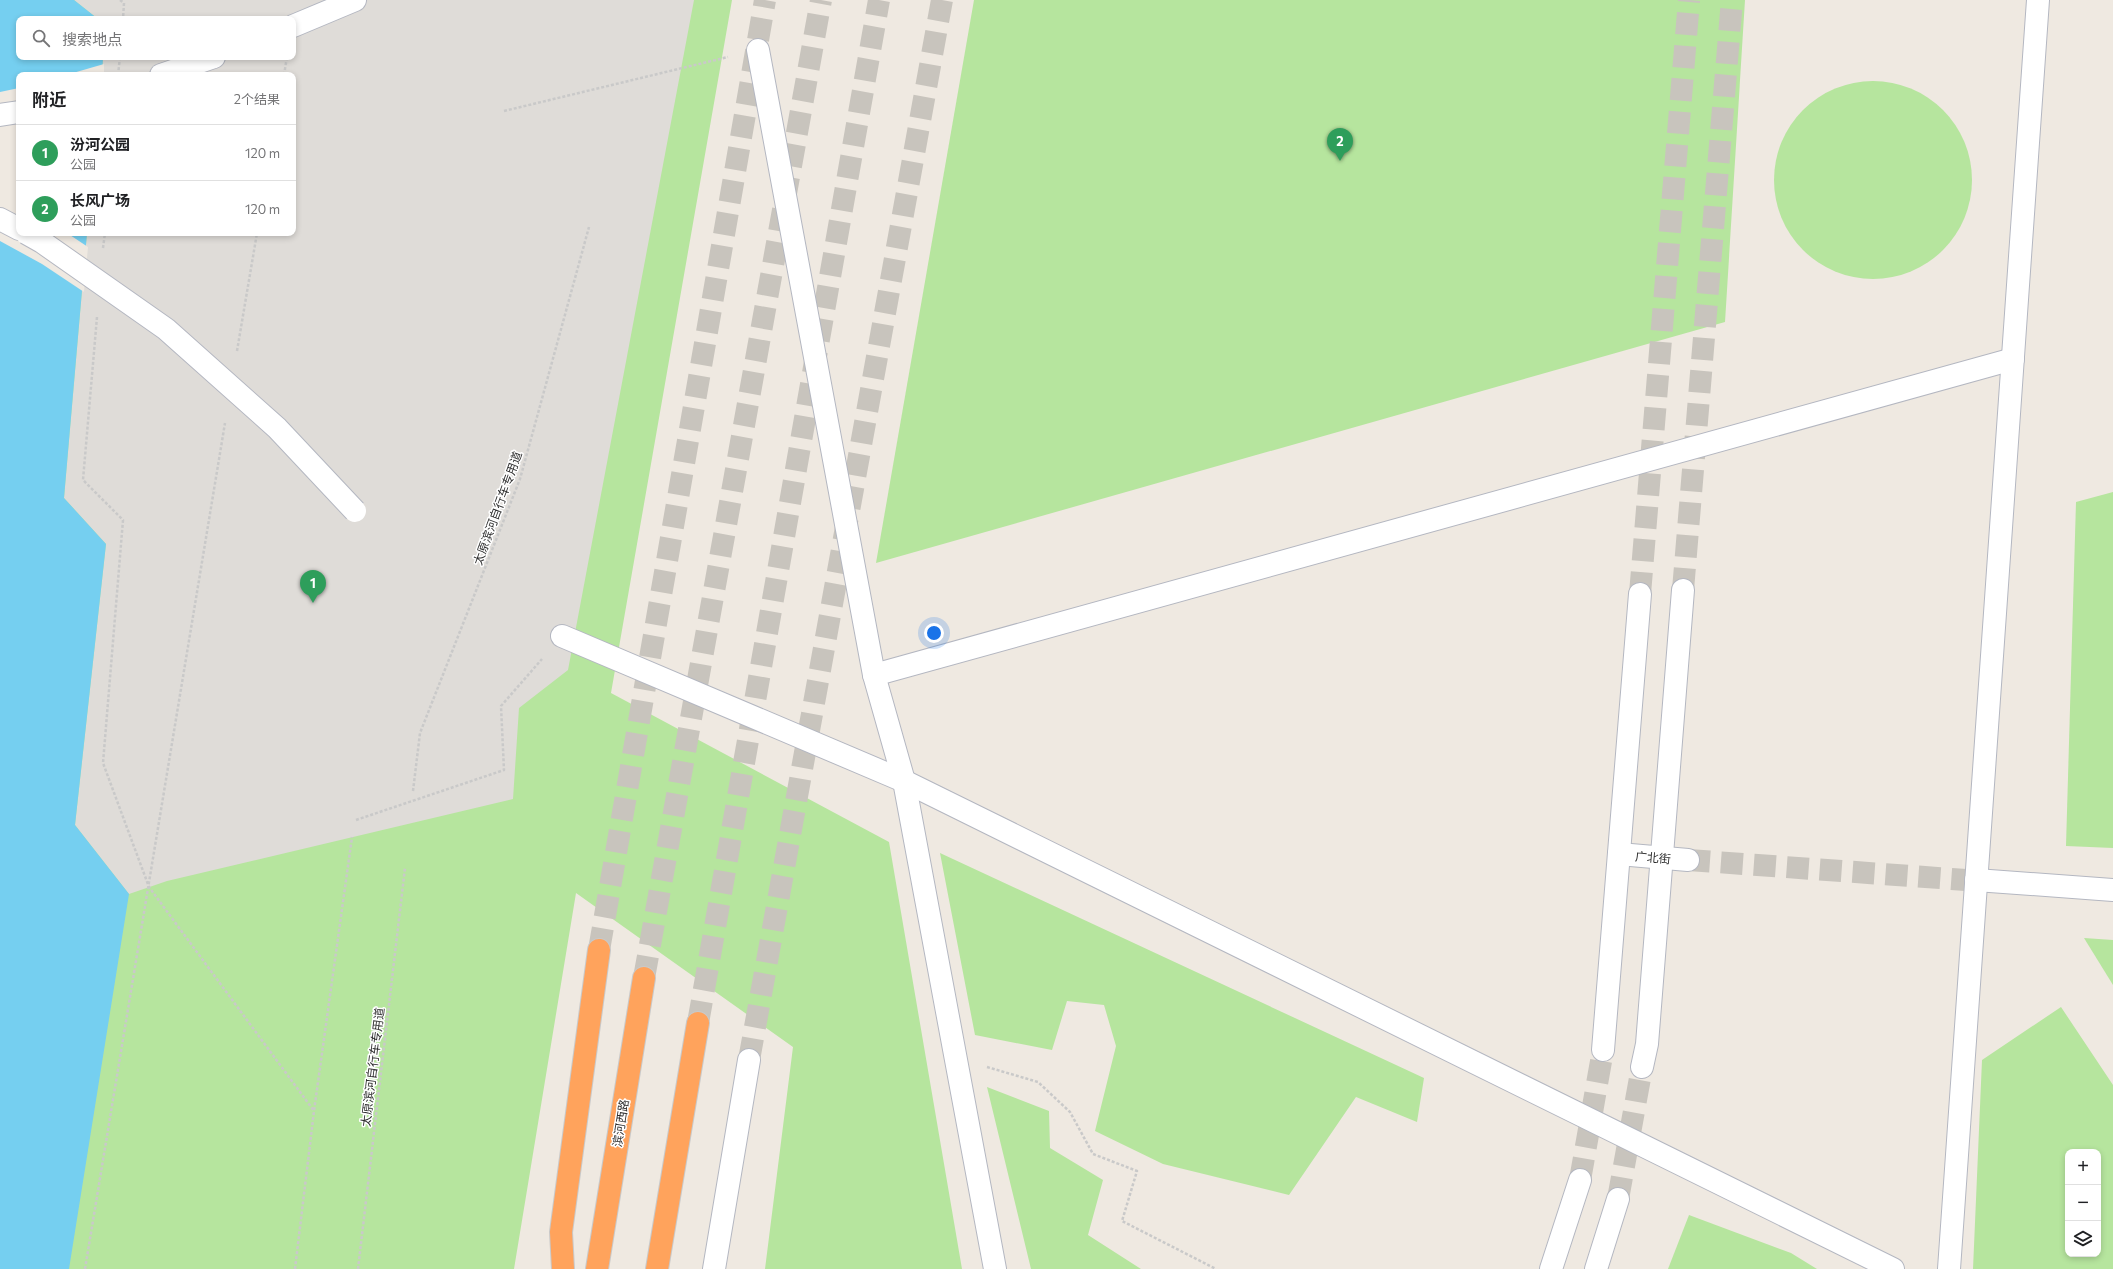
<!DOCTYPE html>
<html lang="zh">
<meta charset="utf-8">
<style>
body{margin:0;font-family:Commissioner,"Noto Sans SC",sans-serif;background:#f6f6f6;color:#202124}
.controls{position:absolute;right:12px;bottom:12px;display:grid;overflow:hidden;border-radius:8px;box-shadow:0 2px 6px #0003}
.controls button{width:36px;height:36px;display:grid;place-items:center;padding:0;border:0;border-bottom:1px solid #e0e0e0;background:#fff;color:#202124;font:20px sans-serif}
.you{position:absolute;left:934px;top:633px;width:14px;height:14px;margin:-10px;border:3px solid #fff;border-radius:50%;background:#1a73e8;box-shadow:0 0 0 6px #1a73e833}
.badge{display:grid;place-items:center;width:26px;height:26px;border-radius:50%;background:#4264fb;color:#fff;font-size:13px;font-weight:700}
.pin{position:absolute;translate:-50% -33px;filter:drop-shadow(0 1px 2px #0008)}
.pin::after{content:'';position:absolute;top:21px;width:14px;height:12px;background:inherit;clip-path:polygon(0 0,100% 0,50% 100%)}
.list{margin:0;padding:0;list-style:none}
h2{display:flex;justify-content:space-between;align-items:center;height:52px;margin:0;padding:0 16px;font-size:17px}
h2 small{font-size:13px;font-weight:400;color:#757577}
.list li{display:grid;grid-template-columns:26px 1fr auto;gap:12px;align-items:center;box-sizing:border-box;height:56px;padding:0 16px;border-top:1px solid #e0e0e0}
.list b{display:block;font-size:15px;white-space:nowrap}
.list p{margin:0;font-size:13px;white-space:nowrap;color:#757577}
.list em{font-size:13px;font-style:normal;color:#757577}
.icon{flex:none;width:22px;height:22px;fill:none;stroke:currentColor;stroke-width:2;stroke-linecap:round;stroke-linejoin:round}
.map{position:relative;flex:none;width:2113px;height:1269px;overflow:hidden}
.search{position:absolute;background:#fff;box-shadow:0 2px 6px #0003;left:16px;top:16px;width:280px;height:44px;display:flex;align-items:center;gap:10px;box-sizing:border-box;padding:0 14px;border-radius:8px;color:#757577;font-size:15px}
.panel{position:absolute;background:#fff;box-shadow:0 2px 6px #0003;left:16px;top:72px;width:280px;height:164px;border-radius:8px}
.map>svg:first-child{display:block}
.green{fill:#b6e59e;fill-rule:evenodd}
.plaza{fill:#dfdcd8}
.water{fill:#75cff0}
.pier{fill:#efe9e1}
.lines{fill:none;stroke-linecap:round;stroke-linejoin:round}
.minor-tunnel{stroke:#c8c4bd;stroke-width:22;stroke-dasharray:22 11;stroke-linecap:butt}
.highway-tunnel{stroke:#c8c4bd;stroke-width:22;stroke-dasharray:22 11;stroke-linecap:butt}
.minor-casing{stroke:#b4b7c1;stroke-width:24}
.highway-casing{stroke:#c9c9c9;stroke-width:24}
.path{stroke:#c9c9c9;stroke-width:2.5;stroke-dasharray:3 2;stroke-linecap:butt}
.minor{stroke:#fff;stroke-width:22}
.highway{stroke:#ffa35c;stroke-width:22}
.minor-bridge-casing{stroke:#b4b7c1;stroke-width:24;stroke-linecap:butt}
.minor-bridge{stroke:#fff;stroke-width:22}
.labels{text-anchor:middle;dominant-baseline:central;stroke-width:3;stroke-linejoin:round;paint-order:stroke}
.street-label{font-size:12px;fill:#2e2e2e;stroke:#fff}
</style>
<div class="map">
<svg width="2113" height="1269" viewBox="0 0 2113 1269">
<rect width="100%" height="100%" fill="#efe9e1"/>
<g class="green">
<path d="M 0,0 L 732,0 L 611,693 L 889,842 L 962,1269 L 765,1269 L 793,1047 L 576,893 L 514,1269 L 0,1269 ZM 19,19 L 293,19 L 293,57 L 19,57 ZM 19,75 L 293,75 L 293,233 L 19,233 Z"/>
<path d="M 974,0 L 1745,0 L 1725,322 L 876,563 Z"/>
<circle cx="1873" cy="180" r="99"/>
<path d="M 2113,492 L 2113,848 L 2066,846 L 2076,502 Z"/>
<path d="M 940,853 L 1424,1078 L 1417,1122 L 1356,1097 L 1289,1195 L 1163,1164 L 1095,1131 L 1116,1046 L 1104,1005 L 1067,1001 L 1052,1050 L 975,1035 Z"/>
<path d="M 2084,938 L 2113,940 L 2113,985 Z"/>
<path d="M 2061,1007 L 2113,1085 L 2113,1269 L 1973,1269 L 1982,1060 ZM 2068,1152 L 2098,1152 L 2098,1254 L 2068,1254 Z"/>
<path d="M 987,1087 L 1049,1111 L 1050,1148 L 1103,1180 L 1088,1235 L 1141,1269 L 1031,1269 Z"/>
<path d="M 1689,1215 L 1791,1253 L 1817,1269 L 1668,1269 Z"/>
</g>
<path class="plaza" d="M 74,0 L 694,0 L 568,670 L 519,708 L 513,799 L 167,881 L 129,894 L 75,825 L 106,544 L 64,498 L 87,233 L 293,233 L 293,75 L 102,75 L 103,57 L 293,57 L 293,19 L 98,19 Z"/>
<path class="water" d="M 0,0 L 74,0 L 98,19 L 19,19 L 19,57 L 103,57 L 102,75 L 19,75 L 19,233 L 87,233 L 64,498 L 106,544 L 75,825 L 129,894 L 69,1269 L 0,1269 Z"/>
<g class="pier">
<path d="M 104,64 L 104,75 L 66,75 Z"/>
<path d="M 19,88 L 19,233 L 67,233 L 88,247 L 84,292 L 42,264 L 0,241 L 0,92 Z"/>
</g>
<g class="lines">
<g class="minor-tunnel">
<path d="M 1683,590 L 1732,0"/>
<path d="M 1640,594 L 1689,0"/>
<path d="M 1688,860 L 1994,882"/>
<path d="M 749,1060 L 942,0"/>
<path d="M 1580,1180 L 1603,1050"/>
<path d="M 1618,1199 L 1642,1067"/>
</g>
<g class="highway-tunnel">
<path d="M 599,950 L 765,0"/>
<path d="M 644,978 L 821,0"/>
<path d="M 698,1023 L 879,0"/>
</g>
<defs>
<g id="minor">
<path d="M 293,26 L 355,0"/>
<path d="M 758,50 L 874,675 L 904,781 L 995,1269"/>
<path d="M 161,75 L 214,57"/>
<path d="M 0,115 L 19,112"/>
<path d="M 0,219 L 19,229"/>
<path d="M 562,636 L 904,781 L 1893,1269"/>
<path d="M 874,675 L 2013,359"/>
<path d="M 1619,854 L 1688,860"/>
<path d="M 1976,880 L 2113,890"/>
<path d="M 1603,1050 L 1640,594"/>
<path d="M 1642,1067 L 1647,1044 L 1683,590"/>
<path d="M 714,1269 L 749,1060"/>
<path d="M 1551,1269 L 1580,1180"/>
<path d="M 1596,1269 L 1618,1199"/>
<path d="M 1949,1269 L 2038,0"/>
</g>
<g id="highway">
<path d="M 563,1269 L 561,1232 L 599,950"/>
<path d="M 597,1269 L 644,978"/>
<path d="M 657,1269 L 698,1023"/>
</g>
</defs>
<use href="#minor" class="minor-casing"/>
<use href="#highway" class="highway-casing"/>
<g class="path">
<path d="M 120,0 L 124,3 L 123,19"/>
<path d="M 118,75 L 120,57"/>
<path d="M 284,75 L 287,57"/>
<path d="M 504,111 L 728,57"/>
<path d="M 103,248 L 105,233"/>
<path d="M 97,317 L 83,480 L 123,520 L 103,763 L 149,887 L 314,1111"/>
<path d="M 237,351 L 257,233"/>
<path d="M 413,791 L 420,733 L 520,479 L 589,227"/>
<path d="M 356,820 L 504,770 L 501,706 L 542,659"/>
<path d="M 987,1067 L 1038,1082 L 1070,1112 L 1093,1154 L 1137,1171 L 1122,1221 L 1216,1269"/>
<path d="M 85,1269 L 225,423"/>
<path d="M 295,1269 L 314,1111 L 352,837"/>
<path d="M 358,1269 L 405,868"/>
</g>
<use href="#minor" class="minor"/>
<use href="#highway" class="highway"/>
<defs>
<path id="minor-bridge" d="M 26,233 L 42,242 L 166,329 L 277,428 L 355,511"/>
</defs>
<use href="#minor-bridge" class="minor-bridge-casing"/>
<use href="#minor-bridge" class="minor-bridge"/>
</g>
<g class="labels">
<g class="street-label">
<text transform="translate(497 508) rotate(-70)">太原滨河自行车专用道</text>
<text transform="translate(1653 857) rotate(5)">广北街</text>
<text transform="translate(372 1067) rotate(-83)">太原滨河自行车专用道</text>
<text transform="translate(620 1123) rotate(-81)">滨河西路</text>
</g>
</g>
</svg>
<div class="controls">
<button>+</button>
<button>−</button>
<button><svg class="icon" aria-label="layers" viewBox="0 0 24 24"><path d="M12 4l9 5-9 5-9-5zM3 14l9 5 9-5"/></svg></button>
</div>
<div class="you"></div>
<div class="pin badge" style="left:313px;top:603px;background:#2e9e5b">1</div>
<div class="pin badge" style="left:1340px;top:161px;background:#2e9e5b">2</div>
<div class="search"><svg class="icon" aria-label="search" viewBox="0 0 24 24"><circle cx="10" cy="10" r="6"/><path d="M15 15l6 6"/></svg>搜索地点</div>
<section class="panel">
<h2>附近<small>2个结果</small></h2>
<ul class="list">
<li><span class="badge" style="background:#2e9e5b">1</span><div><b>汾河公园</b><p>公园</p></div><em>120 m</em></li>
<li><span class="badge" style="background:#2e9e5b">2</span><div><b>长风广场</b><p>公园</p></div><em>120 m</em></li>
</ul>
</section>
</div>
